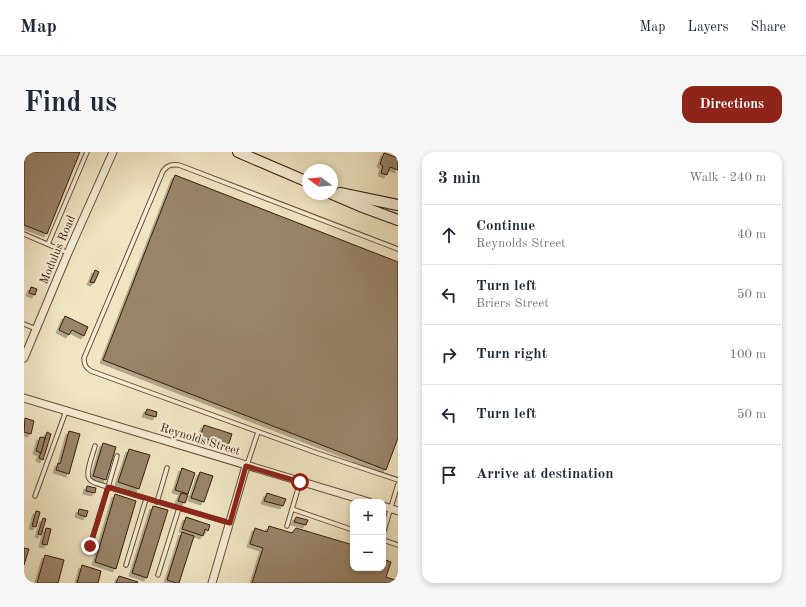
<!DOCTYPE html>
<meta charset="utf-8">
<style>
body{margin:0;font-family:"Old Standard TT",serif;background:#f6f6f7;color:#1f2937}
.controls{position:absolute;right:12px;bottom:12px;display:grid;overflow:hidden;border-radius:8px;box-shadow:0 2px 6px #0003}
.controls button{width:36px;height:36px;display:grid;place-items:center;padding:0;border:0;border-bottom:1px solid #e0e1e3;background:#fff;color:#1f2937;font:20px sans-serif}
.compass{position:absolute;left:278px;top:12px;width:36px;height:36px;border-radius:50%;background:#fff;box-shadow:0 2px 6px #0003;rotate:286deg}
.stop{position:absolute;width:12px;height:12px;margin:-9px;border:3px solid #8f2418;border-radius:50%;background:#fff}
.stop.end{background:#8f2418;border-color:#fff;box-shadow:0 1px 4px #0008}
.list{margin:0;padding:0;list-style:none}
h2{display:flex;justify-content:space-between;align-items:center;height:52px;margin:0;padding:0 16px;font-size:17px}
h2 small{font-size:13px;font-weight:400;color:#747a83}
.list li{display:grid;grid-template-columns:26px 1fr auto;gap:12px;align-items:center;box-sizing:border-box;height:60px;padding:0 16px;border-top:1px solid #e0e1e3}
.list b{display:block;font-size:15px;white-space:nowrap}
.list p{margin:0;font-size:13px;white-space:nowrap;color:#747a83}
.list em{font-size:13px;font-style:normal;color:#747a83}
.icon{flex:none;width:22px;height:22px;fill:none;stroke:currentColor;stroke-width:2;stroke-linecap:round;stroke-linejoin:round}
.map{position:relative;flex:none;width:374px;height:431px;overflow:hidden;border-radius:12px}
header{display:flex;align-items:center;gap:24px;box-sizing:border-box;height:56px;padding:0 20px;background:#fff;border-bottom:1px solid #e0e1e3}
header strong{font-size:19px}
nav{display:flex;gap:22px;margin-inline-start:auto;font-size:14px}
.intro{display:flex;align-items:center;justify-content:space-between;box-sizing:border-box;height:96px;padding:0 24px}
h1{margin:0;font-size:28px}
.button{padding:10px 18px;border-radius:12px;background:#8f2418;color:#fff;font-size:14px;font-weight:700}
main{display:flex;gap:24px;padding:0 24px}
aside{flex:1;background:#fff;border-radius:12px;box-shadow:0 2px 6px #0003}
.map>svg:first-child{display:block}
.building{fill:#99846b;stroke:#3b1b0d;filter:url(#shadow)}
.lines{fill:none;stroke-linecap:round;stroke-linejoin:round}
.service-casing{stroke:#684e3a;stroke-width:5.5}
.minor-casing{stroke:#684e3a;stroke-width:9}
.secondary-casing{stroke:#3b1b0d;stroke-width:12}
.service{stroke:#f5eed7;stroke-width:3.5}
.minor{stroke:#f5eed7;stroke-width:7}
.secondary{stroke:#f5eed7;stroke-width:10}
.route{stroke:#8f2418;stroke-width:5}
.labels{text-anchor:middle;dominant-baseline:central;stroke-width:4;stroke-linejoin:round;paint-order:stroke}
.street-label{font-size:12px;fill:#3b1b0d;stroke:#f5eed7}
</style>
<header>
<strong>Map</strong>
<nav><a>Map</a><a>Layers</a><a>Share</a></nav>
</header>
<div class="intro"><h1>Find us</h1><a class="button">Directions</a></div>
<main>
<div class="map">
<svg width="374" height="431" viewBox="0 0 374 431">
<defs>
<filter id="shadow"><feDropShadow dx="-3" dy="3" stdDeviation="0" flood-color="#0004"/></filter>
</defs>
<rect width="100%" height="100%" fill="#efe5c2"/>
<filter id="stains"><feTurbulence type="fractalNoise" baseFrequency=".005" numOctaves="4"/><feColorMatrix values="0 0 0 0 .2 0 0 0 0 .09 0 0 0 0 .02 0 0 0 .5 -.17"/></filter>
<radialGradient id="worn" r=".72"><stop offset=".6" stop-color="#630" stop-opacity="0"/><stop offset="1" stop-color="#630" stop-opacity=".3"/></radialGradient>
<g class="building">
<path d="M 0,0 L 56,0 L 23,82 L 0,73 Z"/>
<path d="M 360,1 L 374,6 L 374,18 L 366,15 L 363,23 L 357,21 L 359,14 L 356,12 Z"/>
<path d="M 151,23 L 374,110 L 374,286 L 362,318 L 79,208 Z"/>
<path d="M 71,118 L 75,120 L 70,131 L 66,130 Z"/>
<path d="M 7,135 L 13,137 L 11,143 L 5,141 Z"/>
<path d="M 41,164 L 64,175 L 60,184 L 48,178 L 45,183 L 35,178 Z"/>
<path d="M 123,257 L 133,260 L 132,265 L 121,262 Z"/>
<path d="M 1,266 L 10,269 L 7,282 L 0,280 Z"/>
<path d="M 180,273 L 208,282 L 204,294 L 176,285 Z"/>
<path d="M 45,279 L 56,282 L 45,322 L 32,318 L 34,311 L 36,312 Z"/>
<path d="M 23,280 L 27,282 L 19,308 L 15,306 Z"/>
<path d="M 16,285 L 21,286 L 17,301 L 12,299 Z"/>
<path d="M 79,291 L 92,295 L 82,328 L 69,324 Z"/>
<path d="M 105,297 L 126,303 L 115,337 L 94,330 Z"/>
<path d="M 158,316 L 171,321 L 164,342 L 151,338 Z"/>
<path d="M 176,320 L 189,324 L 180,350 L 167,346 Z"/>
<path d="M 63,334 L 72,336 L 71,341 L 62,339 Z"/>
<path d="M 157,341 L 164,343 L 161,351 L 154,349 Z"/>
<path d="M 243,341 L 262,347 L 259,354 L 240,349 Z"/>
<path d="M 91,342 L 112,349 L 92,417 L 71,410 Z"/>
<path d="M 129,354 L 144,358 L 123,426 L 108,421 Z"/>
<path d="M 55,357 L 64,359 L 62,365 L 54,362 Z"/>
<path d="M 12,359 L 16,360 L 12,375 L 8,374 Z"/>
<path d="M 162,365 L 186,373 L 184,379 L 181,377 L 179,384 L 158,377 Z"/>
<path d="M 272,365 L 284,368 L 282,373 L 270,370 Z"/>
<path d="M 19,366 L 22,367 L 17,383 L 14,382 Z"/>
<path d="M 245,374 L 268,381 L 272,376 L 329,393 L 329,416 L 359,416 L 359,407 L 367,410 L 362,425 L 374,429 L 373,431 L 228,431 L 239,396 L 226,392 L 231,376 L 243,380 Z"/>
<path d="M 22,376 L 27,377 L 23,393 L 18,392 Z"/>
<path d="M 158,380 L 170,384 L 155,431 L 152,431 L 143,428 Z"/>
<path d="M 0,396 L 5,397 L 0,413 Z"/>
<path d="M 21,403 L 40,408 L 34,431 L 13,431 Z"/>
<path d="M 58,413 L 77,419 L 74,431 L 53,431 Z"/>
<path d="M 95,424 L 114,430 L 113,431 L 92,431 Z"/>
</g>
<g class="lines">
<defs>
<g id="service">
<path d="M 0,82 L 44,101"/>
<path d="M 24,92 L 63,0"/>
<path d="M 374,97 L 155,13 C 147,12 144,13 139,19 L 60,206 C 60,213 62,216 67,219 L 293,301 L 374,328"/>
<path d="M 0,172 L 12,177"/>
<path d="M 71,294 C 69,302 60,323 66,328 C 70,332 79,333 84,335 L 93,304"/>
<path d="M 223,313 L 234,280"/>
<path d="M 11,344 L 42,259"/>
<path d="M 133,350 L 143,316"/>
<path d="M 268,357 L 329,378"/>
<path d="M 263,374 L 276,330"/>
<path d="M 359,382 L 374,332"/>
<path d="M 359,388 L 374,393"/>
<path d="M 66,394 L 84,335 L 206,371"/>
<path d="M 102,413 L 122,347"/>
<path d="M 134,423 L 155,356"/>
</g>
<g id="minor">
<path d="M 0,206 L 44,101 L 89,0"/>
<path d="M 0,246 L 345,350"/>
<path d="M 359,354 L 374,359"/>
<path d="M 188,431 L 222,314"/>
</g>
<g id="secondary">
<path d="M 214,0 L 284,30"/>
<path d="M 316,41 L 374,53"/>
<path d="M 308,42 L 336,54 L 374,68"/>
</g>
</defs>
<use href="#service" class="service-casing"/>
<use href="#minor" class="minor-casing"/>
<use href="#secondary" class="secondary-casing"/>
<use href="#service" class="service"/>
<use href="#minor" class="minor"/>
<use href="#secondary" class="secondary"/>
</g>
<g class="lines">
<path class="route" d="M 66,394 L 84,335 L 206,371 L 222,314 L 276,330"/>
</g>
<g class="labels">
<g class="street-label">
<text transform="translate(34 98) rotate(-67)">Modulus Road</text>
<text transform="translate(176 288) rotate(17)">Reynolds Street</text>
</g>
</g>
<rect width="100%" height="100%" filter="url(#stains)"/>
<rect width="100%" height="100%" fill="url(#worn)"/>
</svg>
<div class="controls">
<button>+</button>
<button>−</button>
</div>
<svg class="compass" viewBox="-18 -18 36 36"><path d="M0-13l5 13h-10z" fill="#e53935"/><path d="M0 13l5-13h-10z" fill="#747a83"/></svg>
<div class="stop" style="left:276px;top:330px"></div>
<div class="stop end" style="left:66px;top:394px"></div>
</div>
<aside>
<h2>3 min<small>Walk · 240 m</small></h2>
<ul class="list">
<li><svg class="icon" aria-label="ahead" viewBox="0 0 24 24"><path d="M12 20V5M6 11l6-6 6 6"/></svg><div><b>Continue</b><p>Reynolds Street</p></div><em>40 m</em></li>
<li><svg class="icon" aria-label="left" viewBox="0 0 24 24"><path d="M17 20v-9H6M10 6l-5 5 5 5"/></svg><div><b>Turn left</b><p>Briers Street</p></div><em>50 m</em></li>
<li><svg class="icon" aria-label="right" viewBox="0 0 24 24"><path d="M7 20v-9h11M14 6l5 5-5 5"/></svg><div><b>Turn right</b></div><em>100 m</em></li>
<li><svg class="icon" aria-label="left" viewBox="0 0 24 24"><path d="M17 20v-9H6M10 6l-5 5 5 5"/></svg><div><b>Turn left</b></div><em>50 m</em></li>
<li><svg class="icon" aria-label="arrive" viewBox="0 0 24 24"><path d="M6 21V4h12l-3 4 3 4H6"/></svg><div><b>Arrive at destination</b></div></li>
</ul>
</aside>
</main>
